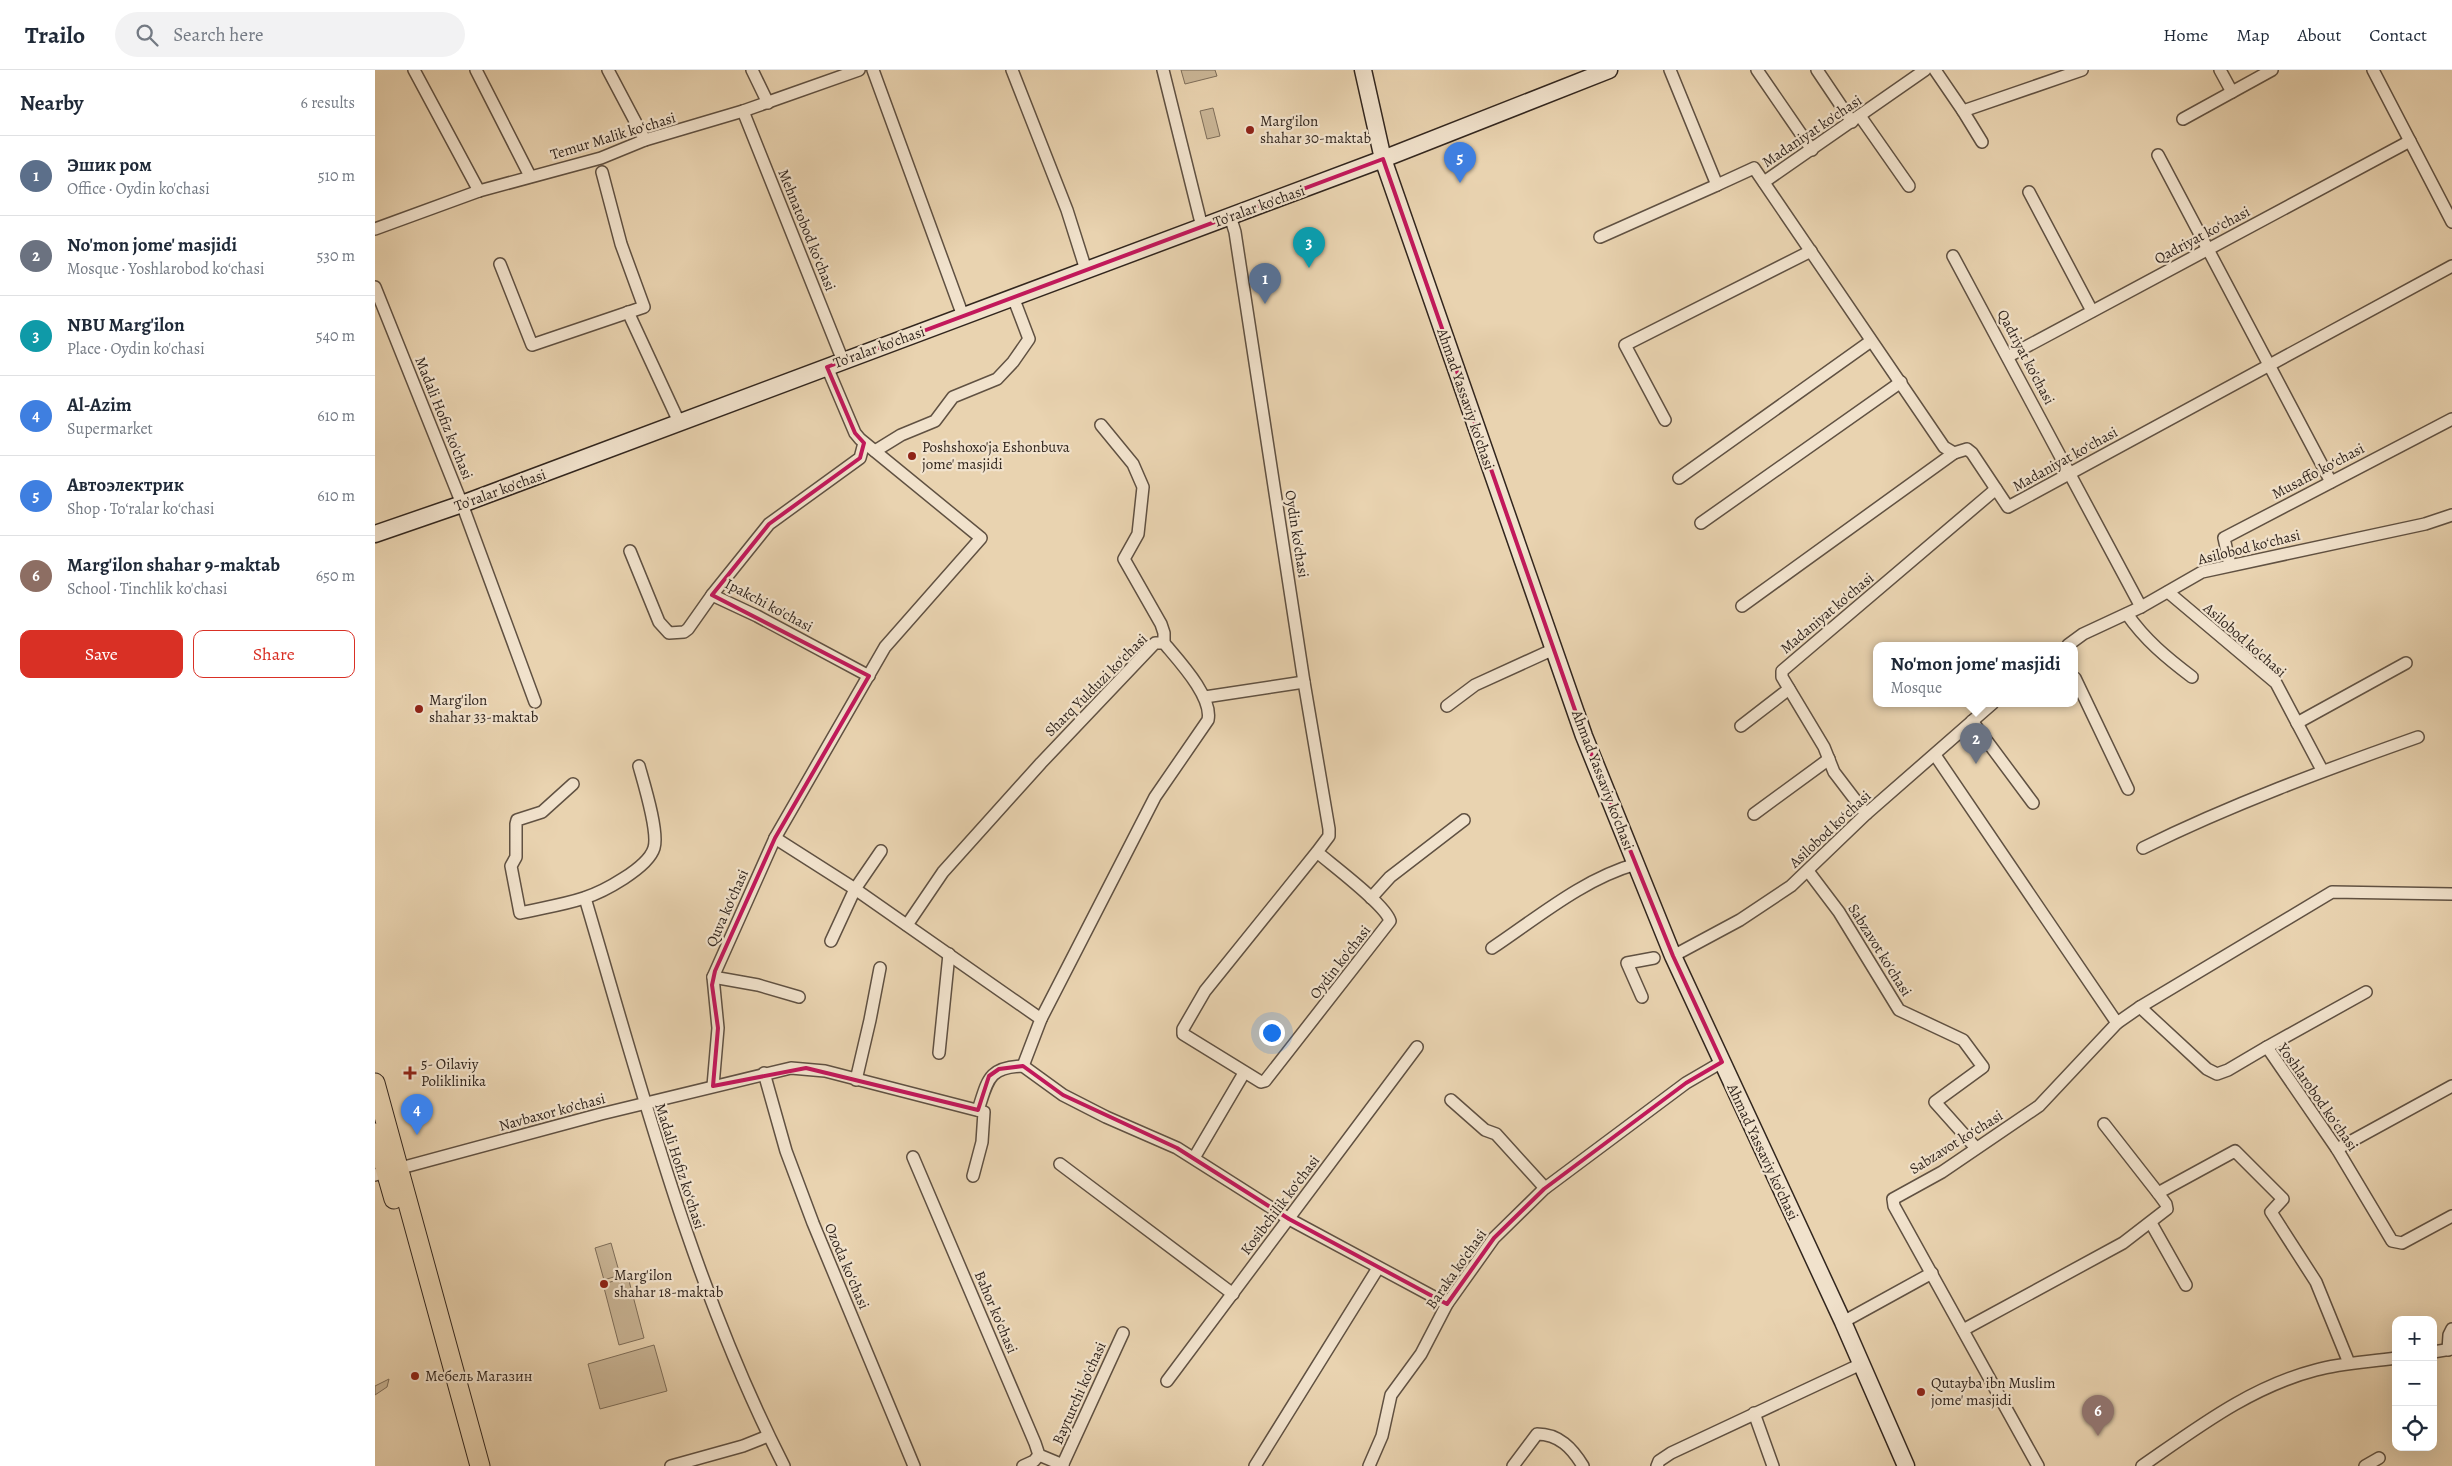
<!DOCTYPE html>
<meta charset="utf-8">
<style>
body{margin:0;font-family:Alegreya,serif;background:#f2f2f3;color:#1f2937}
.controls{position:absolute;right:15px;bottom:15px;display:grid;overflow:hidden;border-radius:10px;box-shadow:0 5px 20px #0002}
.controls button{width:45px;height:45px;display:grid;place-items:center;padding:0;border:0;border-bottom:1px solid #e0e1e3;background:#fff;color:#1f2937;font:25px sans-serif}
.you{position:absolute;left:896px;top:962px;width:18px;height:18px;margin:-12px;border:4px solid #fff;border-radius:50%;background:#1a73e8;box-shadow:0 0 0 8px #1a73e833}
.badge{display:grid;place-items:center;width:32px;height:32px;border-radius:50%;background:#d93025;color:#fff;font-size:16px;font-weight:700}
.pin{position:absolute;translate:-50% -41px;filter:drop-shadow(0 1px 2px #0008)}
.pin::after{content:'';position:absolute;top:26px;width:18px;height:15px;background:inherit;clip-path:polygon(0 0,100% 0,50% 100%)}
.popup{position:absolute;left:1498px;top:572px;width:205px;height:65px;box-sizing:border-box;display:grid;place-content:center;border-radius:10px;background:#fff;filter:drop-shadow(0 1px 4px #0005);font-size:16px;white-space:nowrap;color:#747a83}
.popup b{font-size:19px;color:#1f2937}
.popup::after{content:'';position:absolute;left:50%;top:100%;margin-left:-10px;border:10px solid transparent;border-top-color:#fff}
.list{margin:0;padding:0;list-style:none}
h2{display:flex;justify-content:space-between;align-items:center;height:65px;margin:0;padding:0 20px;font-size:21px}
h2 small{font-size:16px;font-weight:400;color:#747a83}
.list li{display:grid;grid-template-columns:32px 1fr auto;gap:15px;align-items:center;box-sizing:border-box;height:80px;padding:0 20px;border-top:1px solid #e0e1e3}
.list b{display:block;font-size:19px;white-space:nowrap}
.list p{margin:0;font-size:16px;white-space:nowrap;color:#747a83}
.list em{font-size:16px;font-style:normal;color:#747a83}
.actions{display:flex;gap:10px;padding:15px 20px}
.actions a{flex:1;padding:11px 0;border:1px solid #d93025;border-radius:10px;text-align:center;font-size:18px;color:#d93025}
.actions .main{background:#d93025;color:#fff}
.icon{flex:none;width:28px;height:28px;fill:none;stroke:currentColor;stroke-width:2;stroke-linecap:round;stroke-linejoin:round}
.map{position:relative;flex:none;width:2077px;height:1396px;overflow:hidden}
header{display:flex;align-items:center;gap:30px;box-sizing:border-box;height:70px;padding:0 25px;background:#fff;border-bottom:1px solid #e0e1e3}
header strong{font-size:24px}
nav{display:flex;gap:28px;margin-inline-start:auto;font-size:18px}
.search{width:350px;height:45px;background:#f2f2f3;display:flex;align-items:center;gap:12px;box-sizing:border-box;padding:0 18px;border-radius:28px;color:#747a83;font-size:19px}
main{display:flex}
aside{flex:1;background:#fff}
.map>svg:first-child{display:block}
.forest{fill:url(#forest-firs);stroke:#7e6e5a}
.park{fill:#cab697;stroke:#7e6e5a}
.lines{fill:none;stroke-linecap:round;stroke-linejoin:round}
.street-casing{stroke:#605142;stroke-width:14}
.secondary-casing{stroke:#32261e;stroke-width:19}
.primary-casing{stroke:#32261e;stroke-width:21}
.street{stroke:#f1e2cc;stroke-width:11}
.secondary{stroke:#f1e2cc;stroke-width:16}
.primary{stroke:#e9d3b0;stroke-width:19}
.marked{fill:none;stroke:#c2185b;stroke-width:4;stroke-linejoin:round}
.poi-dot{fill:#8f2418;stroke:#f1e2cc;stroke-width:2}
.labels{text-anchor:middle;dominant-baseline:central;stroke-width:4.5;stroke-linejoin:round;paint-order:stroke}
.poi-label{font-size:15px;fill:#32261e;stroke:#f1e2cc;text-anchor:start}
.street-label{font-size:15px;fill:#32261e;stroke:#f1e2cc}
</style>
<header>
<strong>Trailo</strong>
<div class="search"><svg class="icon" aria-label="search" viewBox="0 0 24 24"><circle cx="10" cy="10" r="6"/><path d="M15 15l6 6"/></svg>Search here</div>
<nav><a>Home</a><a>Map</a><a>About</a><a>Contact</a></nav>
</header>
<main>
<aside>
<h2>Nearby<small>6 results</small></h2>
<ul class="list">
<li><span class="badge" style="background:#5c6f8a">1</span><div><b>Эшик ром</b><p>Office · Oydin ko'chasi</p></div><em>510 m</em></li>
<li><span class="badge" style="background:#6b7280">2</span><div><b>No'mon jome' masjidi</b><p>Mosque · Yoshlarobod koʻchasi</p></div><em>530 m</em></li>
<li><span class="badge" style="background:#0f9aa8">3</span><div><b>NBU Marg'ilon</b><p>Place · Oydin ko'chasi</p></div><em>540 m</em></li>
<li><span class="badge" style="background:#3f7fe0">4</span><div><b>Al-Azim</b><p>Supermarket</p></div><em>610 m</em></li>
<li><span class="badge" style="background:#3f7fe0">5</span><div><b>Автоэлектрик</b><p>Shop · Toʻralar koʻchasi</p></div><em>610 m</em></li>
<li><span class="badge" style="background:#8d6e63">6</span><div><b>Marg'ilon shahar 9-maktab</b><p>School · Tinchlik ko'chasi</p></div><em>650 m</em></li>
</ul>
<div class="actions"><a class="main">Save</a><a>Share</a></div>
</aside>
<div class="map">
<svg width="2077" height="1396" viewBox="0 0 2077 1396">
<defs>
<pattern id="forest-firs" width="22" height="20" patternUnits="userSpaceOnUse" patternTransform="scale(1.25)"><rect width="22" height="20" fill="#cab697"/><path d="M5 1l3.5 6h-7zM16 11l3.5 6h-7z" fill="#ae9c82"/></pattern>
</defs>
<rect width="100%" height="100%" fill="#e9d3b0"/>
<filter id="stains"><feTurbulence type="fractalNoise" baseFrequency=".004" numOctaves="4"/><feColorMatrix values="0 0 0 0 .2 0 0 0 0 .09 0 0 0 0 .02 0 0 0 .5 -.17"/></filter>
<radialGradient id="worn" r=".72"><stop offset=".6" stop-color="#630" stop-opacity="0"/><stop offset="1" stop-color="#630" stop-opacity=".3"/></radialGradient>
<path class="forest" d="M 14,1309 L 12,1317 L 0,1325 L 0,1316 Z"/>
<g class="park">
<path d="M 806,0 L 840,0 L 842,6 L 810,14 Z"/>
<path d="M 838,38 L 845,66 L 832,69 L 825,41 Z"/>
<path d="M 236,1173 L 245,1205 L 229,1210 L 220,1178 Z"/>
<path d="M 253,1207 L 269,1268 L 244,1275 L 228,1214 Z"/>
<path d="M 279,1275 L 292,1321 L 225,1339 L 213,1294 Z"/>
</g>
<g class="lines">
<defs>
<g id="street">
<path d="M 39,0 L 104,121"/>
<path d="M 101,0 L 155,106"/>
<path d="M 233,0 L 270,70"/>
<path d="M 377,0 L 393,33"/>
<path d="M 498,0 L 588,246"/>
<path d="M 637,0 L 692,140 L 711,200"/>
<path d="M 788,0 L 827,157"/>
<path d="M 1295,0 L 1342,115 L 1379,98 L 1569,377 L 1579,383 L 1592,379 L 1597,383 L 1633,437 L 2077,196"/>
<path d="M 1382,0 L 1437,80"/>
<path d="M 1442,0 L 1477,52"/>
<path d="M 1560,0 L 1588,41 L 1707,0"/>
<path d="M 1845,0 L 1857,22"/>
<path d="M 1998,0 L 2077,152"/>
<path d="M 368,41 L 468,291"/>
<path d="M 1588,41 L 1607,72"/>
<path d="M 1485,46 L 1534,116"/>
<path d="M 1808,49 L 1897,0"/>
<path d="M 1783,85 L 1956,412"/>
<path d="M 1389,112 L 1550,0"/>
<path d="M 1654,122 L 1717,241"/>
<path d="M 855,146 L 860,162 L 929,612 L 954,759 L 954,766 L 942,782 L 830,921 L 808,959 L 808,964 L 886,1012 L 890,1011 L 1015,851 C 1011,835 957,795 942,782"/>
<path d="M 0,159 L 104,121 L 226,88 L 270,70 L 368,41 L 484,0"/>
<path d="M 1225,167 L 1342,115"/>
<path d="M 1578,186 L 1766,537"/>
<path d="M 125,194 L 157,275 L 269,237 L 246,174 L 227,102"/>
<path d="M 0,217 L 87,434 L 160,632"/>
<path d="M 253,242 L 304,352"/>
<path d="M 1634,286 L 2035,71"/>
<path d="M 1290,350 L 1250,275 L 1436,181"/>
<path d="M 726,355 L 758,394 L 768,417 L 763,464 L 749,489 L 786,554 L 789,563 L 789,573"/>
<path d="M 489,373 L 485,388 L 394,454 L 337,525 L 382,546 L 494,606"/>
<path d="M 500,381 L 526,365 L 560,351 L 578,327 L 622,309 L 638,292 L 654,269 L 638,227"/>
<path d="M 1304,408 L 1496,271"/>
<path d="M 1326,453 L 1526,312"/>
<path d="M 255,481 L 284,552 L 294,563 L 309,562 L 313,559 L 337,525"/>
<path d="M 1855,495 L 1849,468 L 2077,349"/>
<path d="M 1793,522 L 1901,613 L 1947,700"/>
<path d="M 1367,536 L 1579,383"/>
<path d="M 1752,544 C 1770,570 1792,588 1817,607"/>
<path d="M 1693,575 L 1708,564 L 1766,537 L 1827,502 L 2050,454 L 2077,445"/>
<path d="M 1700,608 L 1753,719"/>
<path d="M 830,627 L 929,612"/>
<path d="M 1072,636 L 1100,615 L 1179,579"/>
<path d="M 1597,651 L 1658,733"/>
<path d="M 1922,653 L 2031,593"/>
<path d="M 1366,656 L 1414,619"/>
<path d="M 1560,685 L 1742,953 L 1765,937 L 1957,822 L 2077,824"/>
<path d="M 198,714 L 167,742 L 142,750 L 141,754 L 141,787 L 136,796 L 145,843 C 166,838 188,835 209,828 C 228,822 273,798 279,778 C 284,762 269,714 264,696"/>
<path d="M 1379,744 L 1454,689"/>
<path d="M 1491,744 L 1459,702 L 1449,677 L 1407,607 L 1407,601 L 1621,419"/>
<path d="M 400,768 L 480,819 L 666,949 L 648,996"/>
<path d="M 1768,778 C 1857,734 1950,700 2043,667"/>
<path d="M 1433,801 L 1464,842 L 1524,940 L 1588,970 L 1608,997 L 1560,1032 L 1601,1078"/>
<path d="M 210,828 C 267,1020 317,1216 409,1396"/>
<path d="M 996,828 L 1015,807 L 1089,750"/>
<path d="M 532,855 L 568,802 L 666,693 L 780,573 L 789,573 C 804,591 838,627 833,650 L 780,727 L 666,949"/>
<path d="M 456,871 L 480,819 L 506,781"/>
<path d="M 1117,878 C 1162,848 1208,809 1261,794"/>
<path d="M 1298,886 L 1365,850 L 1416,816 L 1491,744 L 1618,633"/>
<path d="M 338,907 L 383,915 L 424,927"/>
<path d="M 1267,927 L 1252,893 L 1279,888"/>
<path d="M 1765,937 L 1832,999 L 1842,1004 L 1853,1000 L 1892,977 L 1962,1079 L 2017,1171 L 2027,1173 L 2077,1146"/>
<path d="M 1892,977 L 1991,922"/>
<path d="M 564,983 L 574,884"/>
<path d="M 389,1003 L 411,1081 L 438,1153 L 539,1396"/>
<path d="M 481,1010 L 495,950 L 505,898"/>
<path d="M 338,1016 L 343,958 L 338,907 L 400,768 L 510,577 L 606,468 L 485,369 L 480,363 L 452,297"/>
<path d="M 1076,1030 L 1110,1060 L 1121,1064 L 1170,1118"/>
<path d="M 603,1040 C 613,1010 613,997 648,996 L 688,1025 L 731,1047 L 802,1078 L 914,1149 L 1072,1234"/>
<path d="M 1962,1079 L 2077,1016"/>
<path d="M 538,1087 L 660,1373 L 664,1385 L 688,1395"/>
<path d="M 819,1088 L 869,1003"/>
<path d="M 685,1094 L 858,1224"/>
<path d="M 0,1105 L 226,1044 L 416,998 L 450,1001 L 609,1042 L 607,1072 L 598,1106"/>
<path d="M 1783,1123 L 1860,1081 L 1908,1129 L 1896,1142 L 1941,1212 L 1974,1293"/>
<path d="M 1776,1153 L 1811,1215"/>
<path d="M 1468,1252 L 1557,1203"/>
<path d="M 1588,1260 L 1748,1173 L 1792,1139 L 1791,1134 L 1783,1123 L 1729,1054"/>
<path d="M 2073,1280 L 2074,1265 L 2077,1259"/>
<path d="M 2058,1282 L 2077,1279"/>
<path d="M 792,1311 L 1042,977"/>
<path d="M 1379,1343 L 1398,1396"/>
<path d="M 296,1396 L 368,1376 L 393,1366"/>
<path d="M 648,1396 L 659,1391 L 664,1385"/>
<path d="M 687,1396 L 748,1263"/>
<path d="M 880,1396 L 1003,1198"/>
<path d="M 994,1396 L 1007,1366 L 1016,1325 L 1046,1284 L 1072,1234 L 1119,1168 L 1169,1119 L 1311,1013 L 1347,992"/>
<path d="M 1138,1396 L 1162,1364 C 1184,1364 1197,1378 1208,1396"/>
<path d="M 1282,1396 L 1284,1391 L 1296,1383 L 1486,1294"/>
<path d="M 1663,1396 L 1519,1136 L 1518,1129 L 1567,1102 L 1664,1036 L 1742,953"/>
<path d="M 1767,1396 C 1822,1358 1875,1317 1941,1300 C 1967,1293 1994,1292 2021,1288"/>
<path d="M 1990,1396 L 2004,1388"/>
</g>
<g id="secondary">
<path d="M 988,0 L 1008,89 L 1209,666 L 1298,886 L 1468,1252 L 1531,1396"/>
<path d="M 0,464 L 87,434 L 1008,89 L 1234,0"/>
</g>
<g id="primary">
<path d="M 0,1013 L 105,1396"/>
<path d="M 0,1063 L 19,1129"/>
</g>
</defs>
<use href="#street" class="street-casing"/>
<use href="#secondary" class="secondary-casing"/>
<use href="#primary" class="primary-casing"/>
<use href="#street" class="street"/>
<use href="#secondary" class="secondary"/>
<use href="#primary" class="primary"/>
</g>
<path class="marked" d="M 1008,89 L 1209,666 L 1298,886 L 1347,992 L 1311,1013 L 1169,1119 L 1119,1168 L 1072,1234 L 914,1149 L 802,1078 L 688,1025 L 648,996 L 624,999 L 614,1006 L 603,1040 L 431,998 L 338,1016 L 343,958 L 337,915 L 340,901 L 400,768 L 494,606 L 337,525 L 394,454 L 485,388 L 489,373 L 480,363 L 452,297 Z"/>
<g class="poi-dot">
<circle cx="875" cy="60" r="5"/>
<circle cx="537" cy="386" r="5"/>
<circle cx="44" cy="639" r="5"/>
<path d="M32.5 995.5h5v5h5v5h-5v5h-5v-5h-5v-5h5z"/>
<circle cx="229" cy="1214" r="5"/>
<circle cx="40" cy="1306" r="5"/>
<circle cx="1546" cy="1322" r="5"/>
</g>
<g class="labels">
<g class="poi-label">
<text x="885" y="51">Marg'ilon<tspan x="885" dy="17">shahar 30-maktab</tspan></text>
<text x="547" y="377">Poshshoxo'ja Eshonbuva<tspan x="547" dy="17">jome' masjidi</tspan></text>
<text x="54" y="630">Marg'ilon<tspan x="54" dy="17">shahar 33-maktab</tspan></text>
<text x="46" y="994">5- Oilaviy<tspan x="46" dy="17">Poliklinika</tspan></text>
<text x="239" y="1205">Marg'ilon<tspan x="239" dy="17">shahar 18-maktab</tspan></text>
<text x="50" y="1306">Мебель Магазин</text>
<text x="1556" y="1313">Qutayba ibn Muslim<tspan x="1556" dy="17">jome' masjidi</tspan></text>
</g>
<g class="street-label">
<text transform="translate(1437 61) rotate(-34)">Madaniyat ko'chasi</text>
<text transform="translate(238 66) rotate(-17)">Temur Malik koʻchasi</text>
<text transform="translate(884 136) rotate(-20)">To'ralar ko'chasi</text>
<text transform="translate(432 160) rotate(68)">Mehnatobod koʻchasi</text>
<text transform="translate(1827 165) rotate(-28)">Qadriyat koʻchasi</text>
<text transform="translate(504 277) rotate(-20)">To'ralar ko'chasi</text>
<text transform="translate(1651 287) rotate(62)">Qadriyat ko'chasi</text>
<text transform="translate(1091 329) rotate(71)">Ahmad Yassaviy ko'chasi</text>
<text transform="translate(69 348) rotate(68)">Madali Hofiz ko'chasi</text>
<text transform="translate(1690 389) rotate(-29)">Madaniyat koʻchasi</text>
<text transform="translate(1943 401) rotate(-28)">Musaffo koʻchasi</text>
<text transform="translate(125 420) rotate(-20)">To'ralar ko'chasi</text>
<text transform="translate(922 464) rotate(81)">Oydin ko'chasi</text>
<text transform="translate(1874 477) rotate(-14)">Asilobod koʻchasi</text>
<text transform="translate(394 535) rotate(28)">Ipakchi ko'chasi</text>
<text transform="translate(1452 543) rotate(-40)">Madaniyat ko'chasi</text>
<text transform="translate(1870 570) rotate(41)">Asilobod ko'chasi</text>
<text transform="translate(721 615) rotate(-45)">Sharq Yulduzi koʻchasi</text>
<text transform="translate(1228 710) rotate(69)">Ahmad Yassaviy ko'chasi</text>
<text transform="translate(1455 759) rotate(-43)">Asilobod koʻchasi</text>
<text transform="translate(352 838) rotate(-66)">Quva ko'chasi</text>
<text transform="translate(1505 880) rotate(58)">Sabzavot ko'chasi</text>
<text transform="translate(965 892) rotate(-52)">Oydin ko'chasi</text>
<text transform="translate(1943 1027) rotate(55)">Yoshlarobod koʻchasi</text>
<text transform="translate(177 1042) rotate(-15)">Navbaxor ko’chasi</text>
<text transform="translate(1581 1072) rotate(-32)">Sabzavot koʻchasi</text>
<text transform="translate(1388 1082) rotate(65)">Ahmad Yassaviy ko'chasi</text>
<text transform="translate(305 1096) rotate(72)">Madali Hofiz koʻchasi</text>
<text transform="translate(905 1135) rotate(-53)">Kosibchilik koʻchasi</text>
<text transform="translate(472 1196) rotate(67)">Ozoda koʻchasi</text>
<text transform="translate(1081 1199) rotate(-55)">Baraka ko'chasi</text>
<text transform="translate(621 1242) rotate(67)">Bahor ko'chasi</text>
<text transform="translate(704 1323) rotate(-66)">Bayturchi ko'chasi</text>
</g>
</g>
<rect width="100%" height="100%" filter="url(#stains)"/>
<rect width="100%" height="100%" fill="url(#worn)"/>
</svg>
<div class="controls">
<button>+</button>
<button>−</button>
<button><svg class="icon" aria-label="locate" viewBox="0 0 24 24"><circle cx="12" cy="12" r="6"/><path d="M12 2v4M12 18v4M2 12h4M18 12h4"/></svg></button>
</div>
<div class="you"></div>
<div class="pin badge" style="left:890px;top:234px;background:#5c6f8a">1</div>
<div class="pin badge" style="left:1601px;top:694px;background:#6b7280">2</div>
<div class="popup"><b>No'mon jome' masjidi</b>Mosque</div>
<div class="pin badge" style="left:934px;top:198px;background:#0f9aa8">3</div>
<div class="pin badge" style="left:42px;top:1065px;background:#3f7fe0">4</div>
<div class="pin badge" style="left:1085px;top:113px;background:#3f7fe0">5</div>
<div class="pin badge" style="left:1723px;top:1366px;background:#8d6e63">6</div>
</div>
</main>
